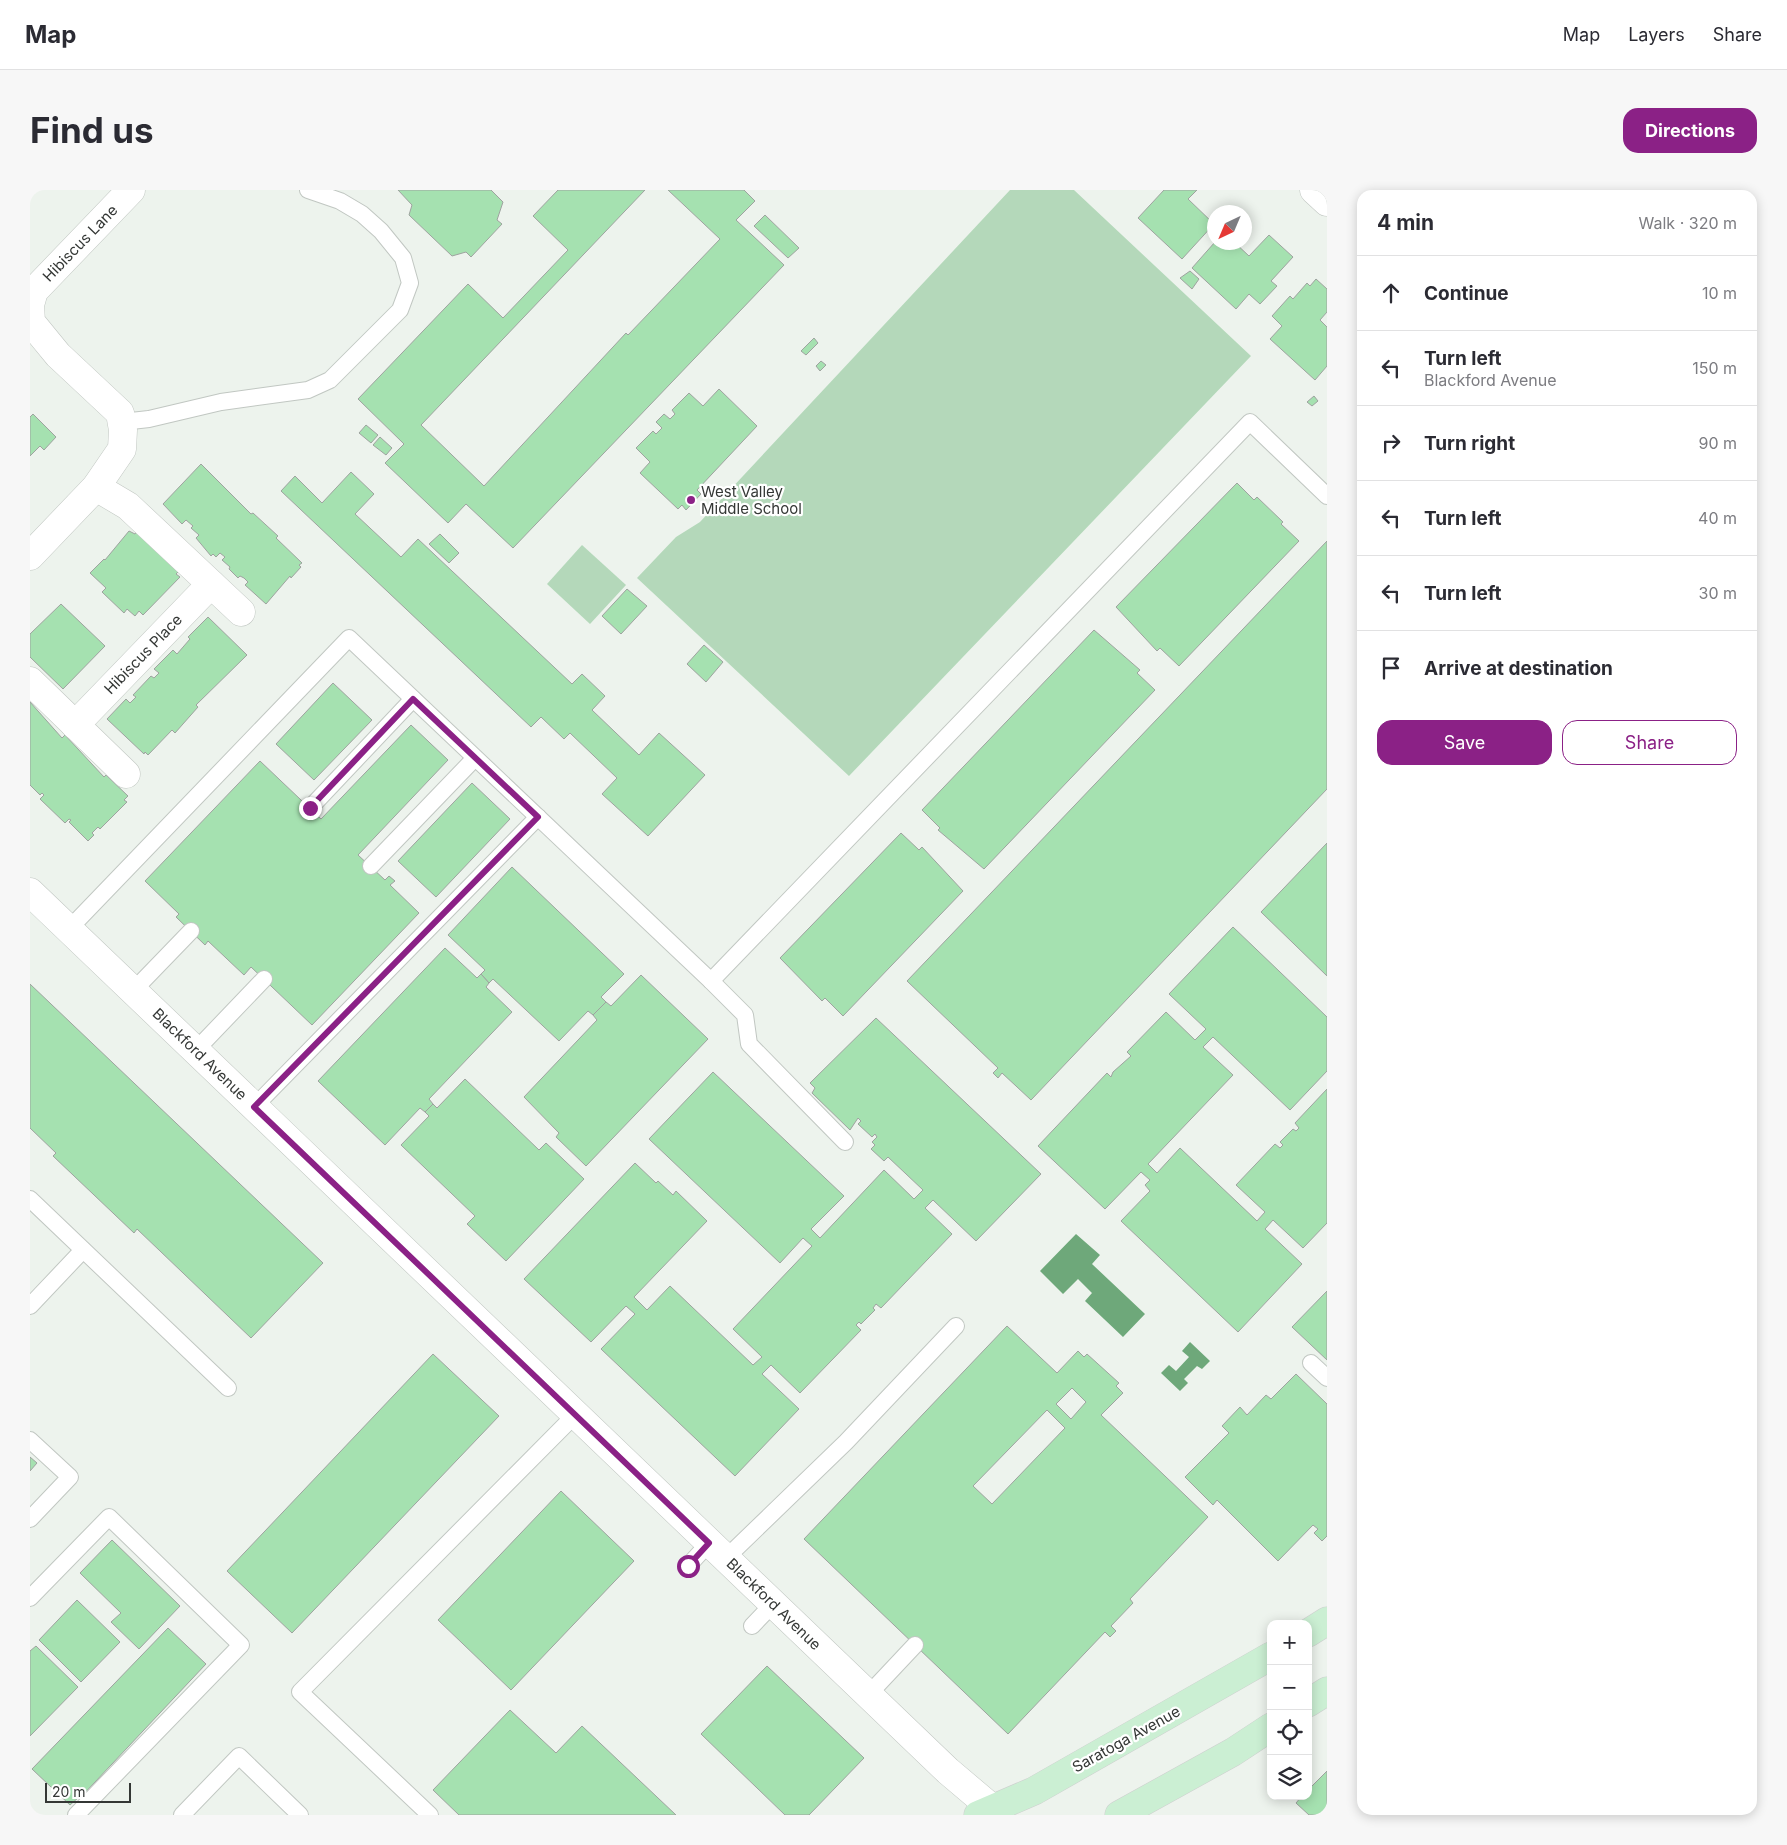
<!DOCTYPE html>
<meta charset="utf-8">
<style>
body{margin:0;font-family:Inter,sans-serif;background:#f7f7f7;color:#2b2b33}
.controls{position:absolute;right:15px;bottom:15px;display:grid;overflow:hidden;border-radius:10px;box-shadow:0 2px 12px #0003}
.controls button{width:45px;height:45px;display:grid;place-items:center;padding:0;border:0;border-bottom:1px solid #e1e1e2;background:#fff;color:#2b2b33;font:25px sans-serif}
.compass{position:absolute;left:1177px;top:15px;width:45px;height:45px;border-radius:50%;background:#fff;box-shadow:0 2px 12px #0003;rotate:224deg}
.scale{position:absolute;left:15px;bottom:12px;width:86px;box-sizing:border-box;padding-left:5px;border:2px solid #343735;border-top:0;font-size:14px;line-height:18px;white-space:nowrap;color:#343735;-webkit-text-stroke:4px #fff;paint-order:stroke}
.stop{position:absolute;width:15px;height:15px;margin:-11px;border:4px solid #8b2186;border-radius:50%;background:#fff}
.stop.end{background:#8b2186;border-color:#fff;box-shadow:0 1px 5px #0008}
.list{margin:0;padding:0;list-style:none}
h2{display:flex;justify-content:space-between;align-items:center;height:65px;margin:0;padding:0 20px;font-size:21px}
h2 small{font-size:16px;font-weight:400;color:#7c7c81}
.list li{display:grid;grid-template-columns:32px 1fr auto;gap:15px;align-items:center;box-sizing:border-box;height:75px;padding:0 20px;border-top:1px solid #e1e1e2}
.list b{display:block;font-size:19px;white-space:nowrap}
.list p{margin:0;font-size:16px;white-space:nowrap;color:#7c7c81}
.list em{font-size:16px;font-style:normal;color:#7c7c81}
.actions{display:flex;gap:10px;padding:15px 20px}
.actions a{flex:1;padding:11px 0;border:1px solid #8b2186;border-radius:15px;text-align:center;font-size:18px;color:#8b2186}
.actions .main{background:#8b2186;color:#fff}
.icon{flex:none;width:28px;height:28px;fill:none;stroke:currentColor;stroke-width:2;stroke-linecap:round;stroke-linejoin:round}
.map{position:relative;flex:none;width:1297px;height:1625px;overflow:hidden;border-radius:15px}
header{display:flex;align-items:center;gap:30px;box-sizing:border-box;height:70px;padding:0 25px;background:#fff;border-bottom:1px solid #e1e1e2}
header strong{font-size:24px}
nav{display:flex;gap:28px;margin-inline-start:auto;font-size:18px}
.intro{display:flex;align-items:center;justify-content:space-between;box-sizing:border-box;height:120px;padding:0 30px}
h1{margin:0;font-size:35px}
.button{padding:12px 22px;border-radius:15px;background:#8b2186;color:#fff;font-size:18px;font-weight:700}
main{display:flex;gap:30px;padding:0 30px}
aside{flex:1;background:#fff;border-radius:15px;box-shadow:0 2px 12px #0003}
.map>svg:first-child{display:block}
.green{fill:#b4d8ba}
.water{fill:#6ea87a}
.building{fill:#a5e1b0;stroke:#9ea39f;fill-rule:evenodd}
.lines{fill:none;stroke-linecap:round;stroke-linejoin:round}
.service-casing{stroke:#c1c7c2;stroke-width:18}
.minor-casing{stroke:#c1c7c2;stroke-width:29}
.primary-casing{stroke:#cecfcf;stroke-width:29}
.service{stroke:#fff;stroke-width:16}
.minor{stroke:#fff;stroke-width:28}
.primary{stroke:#cbefd3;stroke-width:28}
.route{stroke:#8b2186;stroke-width:6}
.poi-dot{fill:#8b2186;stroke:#fff;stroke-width:2}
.labels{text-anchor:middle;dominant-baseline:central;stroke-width:4.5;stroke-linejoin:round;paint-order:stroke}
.street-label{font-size:15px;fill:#343735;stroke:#fff}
.poi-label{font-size:15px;fill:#343735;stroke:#fff;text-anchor:start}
</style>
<header>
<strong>Map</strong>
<nav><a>Map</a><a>Layers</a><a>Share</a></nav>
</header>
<div class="intro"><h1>Find us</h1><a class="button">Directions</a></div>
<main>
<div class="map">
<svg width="1297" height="1625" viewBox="0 0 1297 1625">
<rect width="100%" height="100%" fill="#edf3ed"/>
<g class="green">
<path d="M 980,0 L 1044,0 L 1221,166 L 819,586 L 607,388 L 646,347 L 670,332 Z"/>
<path d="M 552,355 L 596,395 L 560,434 L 517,394 Z"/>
</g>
<g class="water">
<path d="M 1046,1044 L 1070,1065 L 1062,1074 L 1115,1124 L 1093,1147 L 1055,1111 L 1062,1103 L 1048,1089 L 1033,1104 L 1010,1081 Z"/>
<path d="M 1160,1152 L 1180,1171 L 1172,1179 L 1167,1176 L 1154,1189 L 1158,1193 L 1150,1201 L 1131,1183 L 1139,1175 L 1146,1181 L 1159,1167 L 1152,1161 Z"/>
</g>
<g class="building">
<path d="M 368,0 L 461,0 L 473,12 L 467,30 L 472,34 L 441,67 L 436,62 L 422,66 L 379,25 L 382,15 Z"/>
<path d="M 528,0 L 615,0 L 391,235 L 454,296 L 596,143 L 598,145 L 690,49 L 638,0 L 714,0 L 725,11 L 706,30 L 754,75 L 483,358 L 436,314 L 418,333 L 355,273 L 374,254 L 328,209 L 438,94 L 473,128 L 538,60 L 503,26 Z"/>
<path d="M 1134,0 L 1167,0 L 1158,9 L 1184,34 L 1152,69 L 1108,28 Z"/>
<path d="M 735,25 L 769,58 L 758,68 L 724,36 Z"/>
<path d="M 1239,45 L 1263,67 L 1241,91 L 1247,96 L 1230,114 L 1219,104 L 1206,119 L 1162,78 L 1185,52 L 1204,52 L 1219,66 Z"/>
<path d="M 1160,81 L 1169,89 L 1162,99 L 1150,88 Z"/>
<path d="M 1286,89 L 1297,99 L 1297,122 L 1290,130 L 1297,137 L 1297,176 L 1285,190 L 1240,149 L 1252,136 L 1242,126 L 1260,106 L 1263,109 L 1277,93 L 1280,96 Z"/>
<path d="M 784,148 L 788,153 L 776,165 L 771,161 Z"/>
<path d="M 791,171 L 796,175 L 790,181 L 786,176 Z"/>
<path d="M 689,199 L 727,236 L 667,300 L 671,304 L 656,320 L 652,315 L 648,319 L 610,283 L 620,272 L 606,258 L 623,241 L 626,244 L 632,238 L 626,232 L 634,224 L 640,229 L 645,224 L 642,220 L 659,203 L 673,216 Z"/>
<path d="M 1284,206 L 1288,211 L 1282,216 L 1277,212 Z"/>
<path d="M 3,224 L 26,247 L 14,260 L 10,256 L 0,266 L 0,227 Z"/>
<path d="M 336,235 L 348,245 L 341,253 L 329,243 Z"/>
<path d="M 350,247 L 362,258 L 356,265 L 343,255 Z"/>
<path d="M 171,274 L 221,324 L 223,323 L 248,346 L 246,348 L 272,373 L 269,375 L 271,377 L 261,388 L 260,386 L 236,414 L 215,395 L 218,392 L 214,388 L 210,386 L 208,388 L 199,379 L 200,377 L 192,370 L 195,367 L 190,363 L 186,367 L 183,364 L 181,366 L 166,348 L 169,345 L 161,338 L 163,336 L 156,330 L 152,334 L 133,314 Z"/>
<path d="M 321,282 L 344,304 L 325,324 L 371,367 L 388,349 L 542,494 L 552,484 L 575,506 L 562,520 L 609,565 L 629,543 L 675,585 L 618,646 L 572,604 L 587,588 L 540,543 L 534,549 L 511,527 L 501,537 L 251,301 L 265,286 L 292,313 Z"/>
<path d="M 1207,293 L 1224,310 L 1227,307 L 1253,332 L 1251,334 L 1269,351 L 1149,476 L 1130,458 L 1127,461 L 1086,417 Z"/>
<path d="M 99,341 L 105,344 L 106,342 L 148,382 L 146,384 L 150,387 L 113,425 L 109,421 L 105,426 L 97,419 L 94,423 L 72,402 L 76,398 L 60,383 L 74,369 L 75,370 Z"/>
<path d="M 410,344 L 429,363 L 419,373 L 399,354 Z"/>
<path d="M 1297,351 L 1297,599 L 1001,910 L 972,883 L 968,888 L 963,883 L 968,878 L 877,791 Z"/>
<path d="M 597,399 L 617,416 L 591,444 L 572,426 Z"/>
<path d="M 31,414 L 75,456 L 33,499 L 0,467 L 0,444 Z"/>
<path d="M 178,427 L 217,465 L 166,515 L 168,517 L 145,543 L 142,540 L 118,565 L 115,562 L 114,564 L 77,529 L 96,509 L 100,513 L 106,507 L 103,505 L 121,486 L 124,488 L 129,483 L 124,479 L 143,460 L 147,464 L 160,449 L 158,447 Z"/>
<path d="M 1064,440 L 1110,480 L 1107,483 L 1125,500 L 954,679 L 908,640 L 910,638 L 892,620 Z"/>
<path d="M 674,455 L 693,472 L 676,492 L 657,474 Z"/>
<path d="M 303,493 L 342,530 L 284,590 L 246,554 Z"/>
<path d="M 0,512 L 32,548 L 35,545 L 74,587 L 76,585 L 98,606 L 94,610 L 97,612 L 70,639 L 68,637 L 62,643 L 64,645 L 58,651 L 39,632 L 41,630 L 39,629 L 35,633 L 10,609 L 14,605 L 12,603 L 10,605 L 0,595 Z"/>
<path d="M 381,535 L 418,570 L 328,665 L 355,690 L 359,686 L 365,691 L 360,695 L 389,723 L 282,835 L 221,777 L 214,785 L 178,751 L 175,755 L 146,727 L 149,724 L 115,691 L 230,571 L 291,629 Z"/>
<path d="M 442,593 L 480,629 L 406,707 L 368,671 Z"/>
<path d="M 871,643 L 889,660 L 892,657 L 933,701 L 813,826 L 795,808 L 792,811 L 750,768 Z"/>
<path d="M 1297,653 L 1297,786 L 1231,722 Z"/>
<path d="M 482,677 L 594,784 L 571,807 L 576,812 L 563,825 L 558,821 L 529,851 L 463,789 L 459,793 L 451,784 L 455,780 L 418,745 Z"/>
<path d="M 1203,737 L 1297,827 L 1297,881 L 1260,920 L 1183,847 L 1173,857 L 1203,885 L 1118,974 L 1127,983 L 1150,958 L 1227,1031 L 1235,1022 L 1206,995 L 1245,954 L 1250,958 L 1253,955 L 1250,952 L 1263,939 L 1266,941 L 1269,938 L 1265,933 L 1297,899 L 1297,1033 L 1273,1058 L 1243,1030 L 1235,1039 L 1272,1074 L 1208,1142 L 1091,1031 L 1120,1001 L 1115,995 L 1120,990 L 1111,982 L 1075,1019 L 1008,956 L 1077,883 L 1081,887 L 1083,882 L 1101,866 L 1097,862 L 1136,822 L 1165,850 L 1176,839 L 1139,804 Z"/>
<path d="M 415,758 L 447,788 L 451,784 L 459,793 L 456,797 L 482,822 L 399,909 L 403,914 L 395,922 L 390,918 L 355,955 L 288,891 Z"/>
<path d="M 611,785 L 678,849 L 556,976 L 526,947 L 529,943 L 494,907 L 567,830 L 563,825 L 576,812 L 581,816 Z"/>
<path d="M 0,794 L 293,1073 L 221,1148 L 107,1039 L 104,1043 L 23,966 L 26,963 L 0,938 Z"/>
<path d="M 846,828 L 1011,984 L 946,1051 L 903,1010 L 895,1018 L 922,1044 L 851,1118 L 846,1114 L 843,1118 L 845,1120 L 831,1134 L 829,1132 L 826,1135 L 831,1140 L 770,1203 L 741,1175 L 732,1184 L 769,1219 L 705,1286 L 571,1159 L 605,1124 L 596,1116 L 561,1152 L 494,1089 L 605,973 L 626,993 L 628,991 L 643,1005 L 646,1001 L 677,1031 L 604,1107 L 617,1120 L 640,1096 L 723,1175 L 732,1167 L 703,1139 L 782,1056 L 773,1048 L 750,1073 L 619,949 L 683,882 L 814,1006 L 781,1039 L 790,1048 L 854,980 L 884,1009 L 893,1000 L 858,967 L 854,971 L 841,959 L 845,955 L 842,952 L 847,947 L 845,944 L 842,947 L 828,934 L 831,931 L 828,928 L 820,940 L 782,903 L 785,898 L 780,893 Z"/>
<path d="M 435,889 L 509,960 L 516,953 L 554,989 L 476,1071 L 437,1034 L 445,1026 L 371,955 L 399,926 L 395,922 L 403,914 L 407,918 Z"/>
<path d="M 1297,1101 L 1297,1170 L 1262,1137 Z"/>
<path d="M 977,1136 L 1027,1183 L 1048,1161 L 1054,1167 L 1057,1164 L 1089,1193 L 1086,1196 L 1093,1203 L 1071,1225 L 1178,1327 L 1100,1409 L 1103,1413 L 1081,1436 L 1086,1441 L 1080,1447 L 1075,1442 L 978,1544 L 774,1349 ZM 1042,1198 L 1056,1212 L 1041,1229 L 1026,1214 ZM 1017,1220 L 1035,1238 L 962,1314 L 943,1296 Z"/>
<path d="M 403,1164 L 469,1226 L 262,1443 L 197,1381 Z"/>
<path d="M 1266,1184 L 1297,1214 L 1297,1346 L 1292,1351 L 1284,1343 L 1288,1339 L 1283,1335 L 1248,1371 L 1187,1310 L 1183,1315 L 1155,1287 L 1199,1243 L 1192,1236 L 1210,1217 L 1217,1225 L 1236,1205 L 1241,1209 Z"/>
<path d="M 0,1267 L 7,1273 L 0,1281 Z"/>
<path d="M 531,1301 L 604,1371 L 481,1500 L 408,1430 Z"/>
<path d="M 82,1350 L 150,1416 L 109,1459 L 81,1432 L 91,1423 L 50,1383 Z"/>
<path d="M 47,1410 L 90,1452 L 51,1492 L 9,1450 Z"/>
<path d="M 138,1438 L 176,1474 L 50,1608 L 49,1607 L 40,1615 L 2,1579 Z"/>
<path d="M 6,1456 L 48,1497 L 0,1546 L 0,1461 Z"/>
<path d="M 737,1476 L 834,1568 L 779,1625 L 755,1625 L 671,1544 Z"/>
<path d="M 480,1520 L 526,1563 L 552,1536 L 646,1625 L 429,1625 L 403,1600 Z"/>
<path d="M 1297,1581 L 1297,1625 L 1279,1625 L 1266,1613 L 1272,1606 L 1278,1606 L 1278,1600 Z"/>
</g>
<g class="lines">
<defs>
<g id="service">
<path d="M 92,232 L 119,229 L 191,212 L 278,200 L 300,190 L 370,120 L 380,93 L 373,68 L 351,41 L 332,24 L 310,11 L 278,0"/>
<path d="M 280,618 L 383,509"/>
<path d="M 341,676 L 445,568"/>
<path d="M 39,739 L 319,448 L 681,791 L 1220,232 L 1297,306"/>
<path d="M 681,791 L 715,825 L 719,854 L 815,952"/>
<path d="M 103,801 L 161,741"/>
<path d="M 166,860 L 234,789"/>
<path d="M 224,917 L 508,627"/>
<path d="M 0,1009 L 198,1198"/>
<path d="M 0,1116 L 53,1060"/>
<path d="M 1281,1173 L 1297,1188"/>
<path d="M 0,1250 L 40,1287 L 0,1329"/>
<path d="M 696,1368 L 816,1252 L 926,1136"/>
<path d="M 658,1376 L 679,1353"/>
<path d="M 0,1408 L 79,1327 L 211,1455 L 46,1625"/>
<path d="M 722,1436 L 743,1414"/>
<path d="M 838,1505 L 885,1455"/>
<path d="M 152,1625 L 209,1566 L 270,1625"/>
<path d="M 400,1625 L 270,1502 L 545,1225"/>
</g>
<g id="minor">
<path d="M 1284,0 L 1297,12"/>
<path d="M 66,297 L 98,316 L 211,422"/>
<path d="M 0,366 L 66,297 L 92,259 L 93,240 L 90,223 L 28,165 L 1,132 L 0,115 L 4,101 L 101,0"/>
<path d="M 0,491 L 96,584"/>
<path d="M 45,535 L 181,394"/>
<path d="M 0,702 L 918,1581 L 970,1625"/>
</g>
<g id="primary">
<path d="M 1278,1443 L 1297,1431"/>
<path d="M 1278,1513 L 1297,1501"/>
<path d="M 948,1625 L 1004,1601 L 1241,1466"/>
<path d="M 1089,1625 L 1203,1562 L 1241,1537"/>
</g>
</defs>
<use href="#service" class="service-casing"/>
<use href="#minor" class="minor-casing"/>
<use href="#primary" class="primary-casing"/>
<use href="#service" class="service"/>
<use href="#minor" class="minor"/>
<use href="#primary" class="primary"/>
</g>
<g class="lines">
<path class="route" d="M 280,618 L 383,509 L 508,627 L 224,917 L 679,1353 L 658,1376"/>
</g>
<circle class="poi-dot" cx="661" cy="310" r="5"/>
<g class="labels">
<g class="street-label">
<text transform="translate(50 53) rotate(-46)">Hibiscus Lane</text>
<text transform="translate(113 464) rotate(-46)">Hibiscus Place</text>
<text transform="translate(170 864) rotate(44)">Blackford Avenue</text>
<text transform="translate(744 1414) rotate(44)">Blackford Avenue</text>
<text transform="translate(1096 1549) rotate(-29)">Saratoga Avenue</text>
</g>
<g class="poi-label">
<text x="671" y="301">West Valley<tspan x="671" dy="17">Middle School</tspan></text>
</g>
</g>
</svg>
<div class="controls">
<button>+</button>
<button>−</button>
<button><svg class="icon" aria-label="locate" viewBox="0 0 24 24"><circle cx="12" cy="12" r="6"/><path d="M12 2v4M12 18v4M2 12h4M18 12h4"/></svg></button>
<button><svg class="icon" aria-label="layers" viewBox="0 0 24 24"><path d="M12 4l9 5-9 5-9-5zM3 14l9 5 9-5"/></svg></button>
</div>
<svg class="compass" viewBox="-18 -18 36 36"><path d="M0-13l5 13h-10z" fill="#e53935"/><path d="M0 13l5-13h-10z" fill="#7c7c81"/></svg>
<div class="scale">20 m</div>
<div class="stop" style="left:658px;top:1376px"></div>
<div class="stop end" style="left:280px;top:618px"></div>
</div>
<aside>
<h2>4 min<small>Walk · 320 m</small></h2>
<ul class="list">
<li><svg class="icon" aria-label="ahead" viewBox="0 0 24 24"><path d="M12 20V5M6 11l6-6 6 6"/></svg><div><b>Continue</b></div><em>10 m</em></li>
<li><svg class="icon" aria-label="left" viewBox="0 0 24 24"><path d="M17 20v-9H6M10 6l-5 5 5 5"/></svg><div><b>Turn left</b><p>Blackford Avenue</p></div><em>150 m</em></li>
<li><svg class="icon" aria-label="right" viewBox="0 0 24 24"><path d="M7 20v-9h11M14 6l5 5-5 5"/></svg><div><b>Turn right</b></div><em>90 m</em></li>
<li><svg class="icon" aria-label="left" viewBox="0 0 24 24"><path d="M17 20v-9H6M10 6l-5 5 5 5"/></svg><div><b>Turn left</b></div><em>40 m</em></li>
<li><svg class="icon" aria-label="left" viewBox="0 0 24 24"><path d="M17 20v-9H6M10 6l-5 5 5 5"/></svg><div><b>Turn left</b></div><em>30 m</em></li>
<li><svg class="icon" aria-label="arrive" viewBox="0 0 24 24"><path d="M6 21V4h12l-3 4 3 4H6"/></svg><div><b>Arrive at destination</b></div></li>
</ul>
<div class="actions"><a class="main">Save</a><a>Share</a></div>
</aside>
</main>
